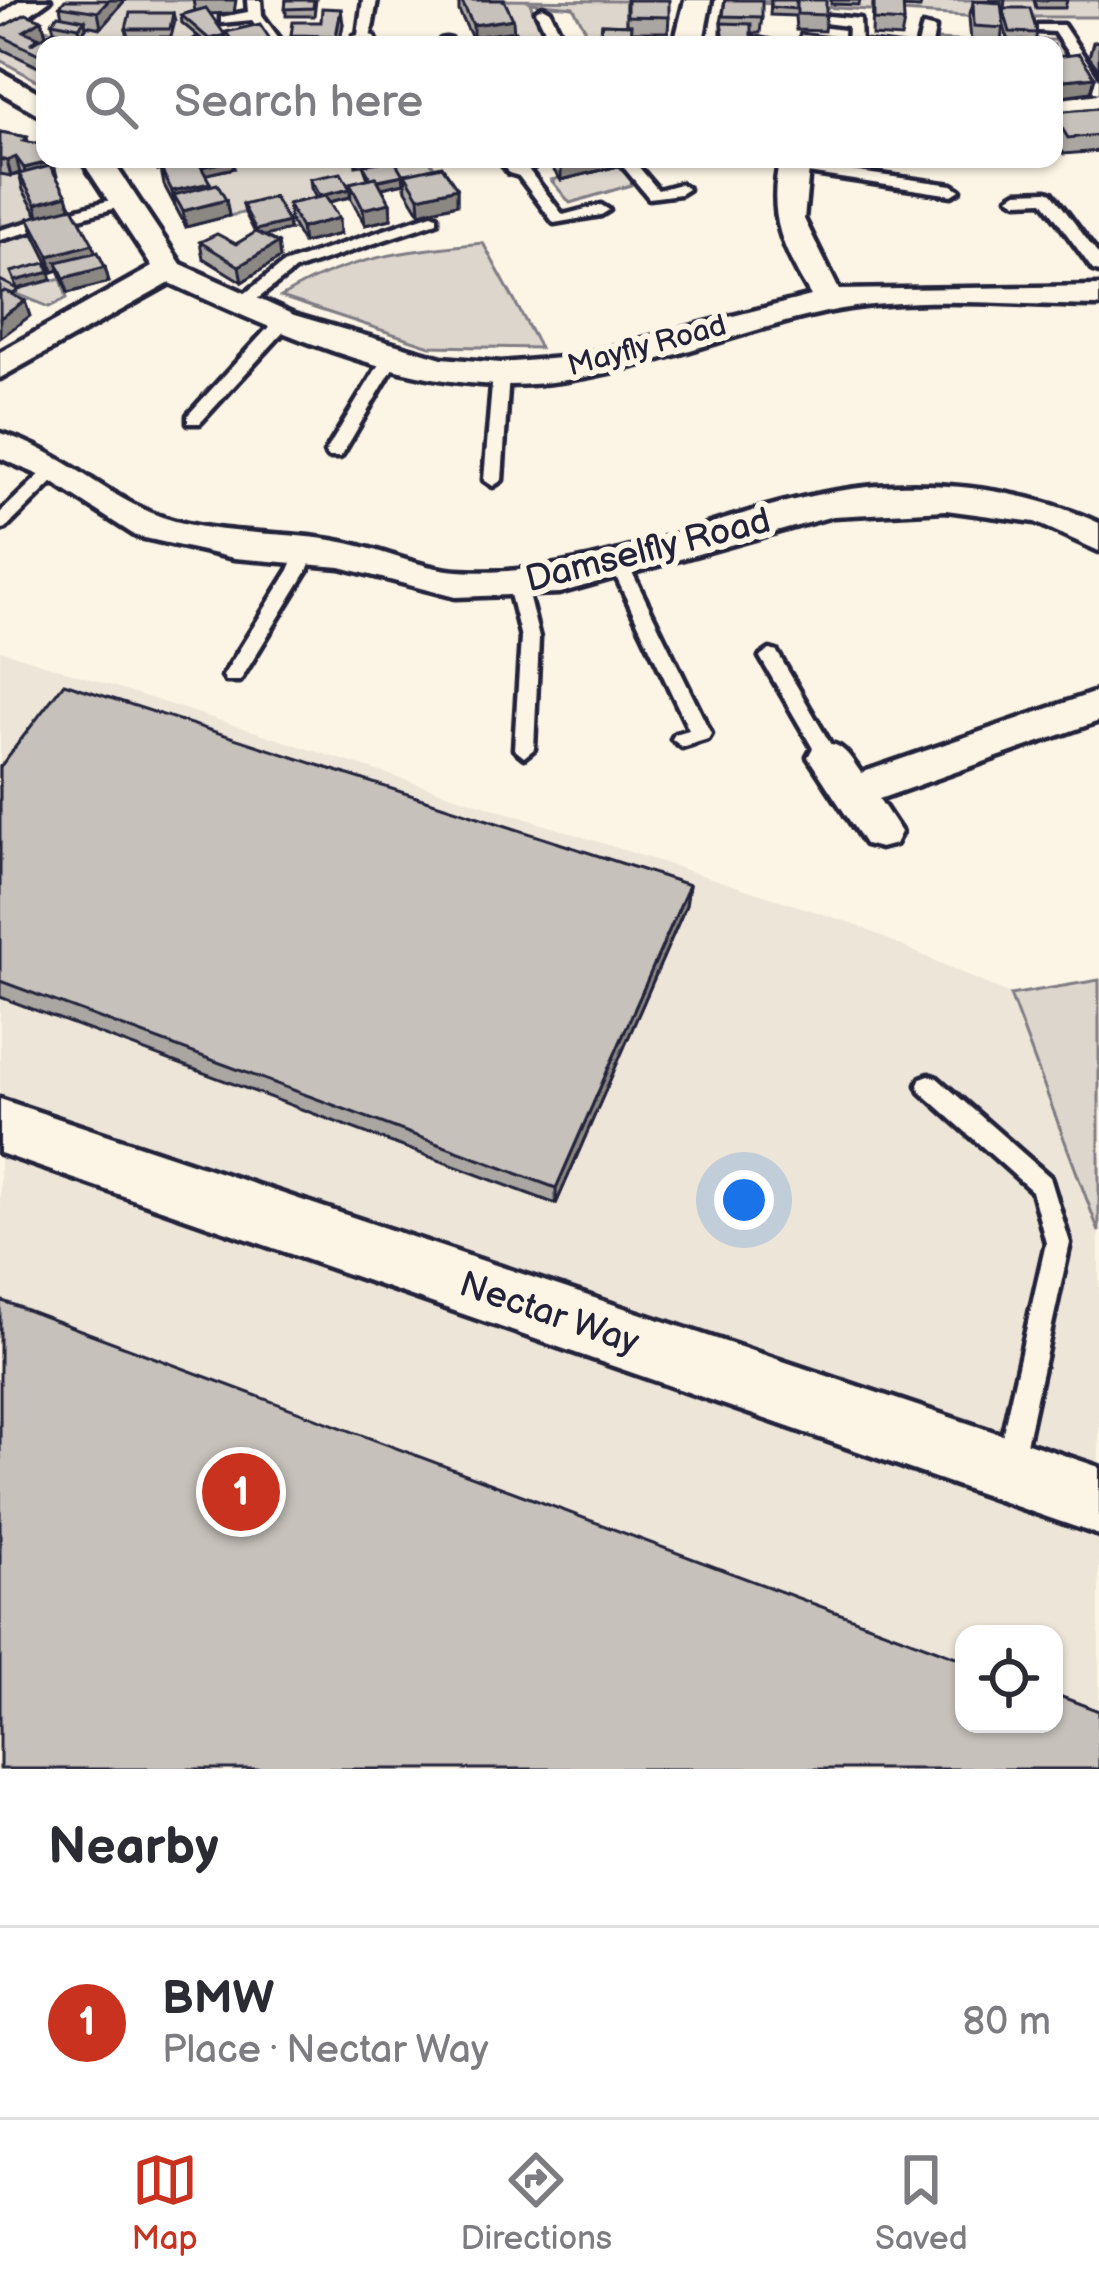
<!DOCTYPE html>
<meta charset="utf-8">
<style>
body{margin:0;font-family:"Balsamiq Sans",sans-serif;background:#f2f2f3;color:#2b2b33}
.controls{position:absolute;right:36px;bottom:36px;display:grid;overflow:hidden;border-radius:24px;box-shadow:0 3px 9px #0004}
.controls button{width:108px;height:108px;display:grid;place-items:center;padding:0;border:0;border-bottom:3px solid #e1e1e2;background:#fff;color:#2b2b33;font:60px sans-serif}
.you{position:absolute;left:744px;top:1200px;width:42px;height:42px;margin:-30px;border:9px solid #fff;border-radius:50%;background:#1a73e8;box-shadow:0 0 0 18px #1a73e833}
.badge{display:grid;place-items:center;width:78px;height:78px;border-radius:50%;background:#c8321e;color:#fff;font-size:39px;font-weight:700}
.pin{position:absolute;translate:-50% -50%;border:6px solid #fff;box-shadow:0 3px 12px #0006}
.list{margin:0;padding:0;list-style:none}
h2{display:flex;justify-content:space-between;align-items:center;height:156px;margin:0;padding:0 48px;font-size:51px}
h2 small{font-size:39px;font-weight:400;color:#7c7c81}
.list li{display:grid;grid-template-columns:78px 1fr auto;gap:36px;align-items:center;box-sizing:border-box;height:192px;padding:0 48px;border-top:3px solid #e1e1e2}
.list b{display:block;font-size:45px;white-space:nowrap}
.list p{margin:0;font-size:39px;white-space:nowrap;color:#7c7c81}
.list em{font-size:39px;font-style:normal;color:#7c7c81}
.icon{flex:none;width:66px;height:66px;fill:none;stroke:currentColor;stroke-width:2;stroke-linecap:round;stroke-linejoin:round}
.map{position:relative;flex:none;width:1099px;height:1769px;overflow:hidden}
.search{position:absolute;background:#fff;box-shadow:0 3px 9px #0004;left:36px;right:36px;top:36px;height:132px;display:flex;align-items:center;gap:30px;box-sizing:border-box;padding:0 42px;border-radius:24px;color:#7c7c81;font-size:45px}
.sheet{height:348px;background:#fff}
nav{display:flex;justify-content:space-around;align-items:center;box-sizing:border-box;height:168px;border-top:3px solid #e1e1e2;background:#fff;font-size:33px;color:#7c7c81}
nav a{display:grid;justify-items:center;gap:6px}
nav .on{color:#c8321e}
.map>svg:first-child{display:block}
.built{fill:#ece5d8;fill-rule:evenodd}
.green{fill:#dcd6cc;stroke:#7f7c84;stroke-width:3}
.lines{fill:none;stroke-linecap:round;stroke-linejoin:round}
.service-casing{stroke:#22223b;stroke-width:9}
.minor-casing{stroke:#22223b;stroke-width:9}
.tertiary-casing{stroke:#22223b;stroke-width:9}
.service{fill:#fcf5e5;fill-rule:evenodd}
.minor{fill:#fcf5e5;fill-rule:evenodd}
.tertiary{fill:#fcf5e5;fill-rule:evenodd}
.wall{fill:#aaa6a1;stroke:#22223b;stroke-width:3}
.shaded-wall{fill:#8b8783;stroke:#22223b;stroke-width:3}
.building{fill:#c6c1bb;stroke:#22223b;stroke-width:3}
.labels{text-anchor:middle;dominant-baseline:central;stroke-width:12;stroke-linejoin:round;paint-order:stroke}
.far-street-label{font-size:30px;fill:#22223b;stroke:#fcf5e5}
.street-label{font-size:36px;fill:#22223b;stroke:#fcf5e5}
</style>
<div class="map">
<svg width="1099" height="1769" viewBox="0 0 1099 1769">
<rect width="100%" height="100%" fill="#fcf5e5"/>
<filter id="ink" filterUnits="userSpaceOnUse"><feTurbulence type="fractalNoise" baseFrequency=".00833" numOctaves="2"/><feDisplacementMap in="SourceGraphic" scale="24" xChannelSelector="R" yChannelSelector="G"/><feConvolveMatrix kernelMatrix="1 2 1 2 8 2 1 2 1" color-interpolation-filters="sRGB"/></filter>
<g filter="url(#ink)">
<path class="built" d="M 0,650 L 854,924 L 1010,995 L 1099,980 L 1099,1769 L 0,1769 ZM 964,1634 L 1054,1634 L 1054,1724 L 964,1724 Z"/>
<g class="green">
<path d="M 125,0 L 198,0 L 196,13 L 211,14 L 183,23 L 209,45 L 168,45 L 174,22 L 132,22 L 125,45 L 45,45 L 45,53 L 29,63 L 45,71 L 45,85 L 0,60 L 0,48 L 43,29 L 80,35 L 64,21 L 101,28 Z"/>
<path d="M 491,0 L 626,1 L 626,31 L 631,32 L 602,32 L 600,45 L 594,45 L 573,7 L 530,3 L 542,33 L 512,37 Z"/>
<path d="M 831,0 L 858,5 L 859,0 L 891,0 L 892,7 L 919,8 L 919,0 L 974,0 L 975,7 L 1002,9 L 1003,0 L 1099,0 L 1099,17 L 1002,17 L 1009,40 L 1056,40 L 1075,70 L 1054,72 L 1054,45 L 937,45 L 938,40 L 1000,43 L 997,18 L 724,1 Z"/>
<path d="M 230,159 L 352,159 L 357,166 L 429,159 L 443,182 L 406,190 L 394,167 L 378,193 L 351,199 L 342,181 L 312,188 L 320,204 L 291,220 L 295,229 L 289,230 L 275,206 L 229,216 L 201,176 Z"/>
<path d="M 618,166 L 632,179 L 631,185 L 570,203 L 551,180 Z"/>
<path d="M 15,172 L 28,184 L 24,191 L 40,219 L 0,226 L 0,174 Z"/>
<path d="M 34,234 L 52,270 L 14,281 L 18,289 L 61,278 L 67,298 L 49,307 L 0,287 L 0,243 Z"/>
<path d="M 483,243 L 540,348 L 430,346 L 281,297 C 345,257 409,250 483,243 Z"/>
<path d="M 1099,980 L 1099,1232 L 1010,995 Z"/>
</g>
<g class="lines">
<defs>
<g id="service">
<path d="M 247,0 L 261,0 L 262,15 L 284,45 L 270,45 L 252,20 L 221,23 L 221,17 L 248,12 Z"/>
<path d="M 363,0 L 377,0 L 369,45 L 357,42 Z"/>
<path d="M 543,7 L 550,11 L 566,45 L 552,45 L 551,42 L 489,45 L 496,41 L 547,34 L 536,11 Z"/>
<path d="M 829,16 L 860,19 L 861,45 L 847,45 L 848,26 L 824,23 L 824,17 Z"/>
<path d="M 1038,25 L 1063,25 L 1099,79 L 1099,93 L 1094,92 L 1054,32 L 1038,31 Z"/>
<path d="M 923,26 L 935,29 L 932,45 L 918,45 Z"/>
<path d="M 446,39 L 451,40 L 454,45 L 440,45 L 441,40 Z"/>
<path d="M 617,159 L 632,159 L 658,190 L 680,184 L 688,189 L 680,194 L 649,198 Z"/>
<path d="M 793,163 L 952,185 L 960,190 L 952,195 L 788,170 L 788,164 Z"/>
<path d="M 514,164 L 524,164 L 563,215 L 601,205 L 609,210 L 601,215 L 554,223 L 512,167 Z"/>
<path d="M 1047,191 L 1052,193 L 1099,256 L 1099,272 L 1093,270 L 1043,201 L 1017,202 L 1009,197 L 1017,192 Z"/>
<path d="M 122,197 L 130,202 L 127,205 L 0,240 L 0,230 Z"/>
<path d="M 432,214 L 437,216 L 437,222 L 295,270 L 244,309 L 238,310 L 230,305 L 283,264 Z"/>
<path d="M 283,317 L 291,322 L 289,326 L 200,423 L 188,423 L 188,415 L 277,318 Z"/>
<path d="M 392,351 L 400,356 L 343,453 L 340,457 L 328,457 L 325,453 L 384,356 Z"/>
<path d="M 501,369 L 509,374 L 502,480 L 493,486 L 484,480 L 493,374 Z"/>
<path d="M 56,463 L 62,465 L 62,473 L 6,528 L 0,530 L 0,513 L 50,465 Z"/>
<path d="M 306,543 L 315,549 L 307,571 L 240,681 L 226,681 L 223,676 L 226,671 L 289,570 L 300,544 Z"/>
<path d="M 620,559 L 629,566 L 711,734 L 708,739 L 682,747 L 672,739 L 675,734 L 689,730 L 611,566 Z"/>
<path d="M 517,579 L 526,586 L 539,638 L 534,749 L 524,757 L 514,749 L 521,638 L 508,586 Z"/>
<path d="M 770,650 L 777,652 L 835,752 L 838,757 L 835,762 L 821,762 L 760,657 Z"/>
<path d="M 929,1075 L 937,1078 L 1050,1177 L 1070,1243 L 1022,1463 L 1018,1472 L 1009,1476 L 1000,1472 L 996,1463 L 1046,1243 L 1032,1191 L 921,1092 L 918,1085 L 921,1078 Z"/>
</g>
<g id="minor">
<path d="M 20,0 L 50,0 L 0,36 L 0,15 Z"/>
<path d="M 685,0 L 711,0 L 704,36 L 708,45 L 680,45 L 676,36 Z"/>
<path d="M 364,34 L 374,36 L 378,45 L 350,45 L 354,36 Z"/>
<path d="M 0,71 L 45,96 L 45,118 L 0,92 Z"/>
<path d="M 1099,94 L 1099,112 L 1054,118 L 1054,100 Z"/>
<path d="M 81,159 L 111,159 L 181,264 L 294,315 L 442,358 L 501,363 L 573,357 L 811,296 C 782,248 767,215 780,159 L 810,159 L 804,219 L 839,290 L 1099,286 L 1099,306 C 1011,305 913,294 826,312 C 719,335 609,387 498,385 C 386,382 271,329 170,283 L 0,378 L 0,352 L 152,267 Z"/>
<path d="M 498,159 L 528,159 L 534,167 L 519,176 L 509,173 Z"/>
<path d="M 0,433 C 64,451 108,499 162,517 C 220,537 283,530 342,542 C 380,549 419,568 457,571 C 588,580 706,515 831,492 C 919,476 1019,486 1099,523 L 1099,551 L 1035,522 L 946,510 L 833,516 L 559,593 L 455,597 L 340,567 L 234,558 L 136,536 L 44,477 L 0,458 Z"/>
<path d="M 1099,691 L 1099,721 L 879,799 L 901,832 L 895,844 L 880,848 L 865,844 L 808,757 L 814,746 C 840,738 847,753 861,773 Z"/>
</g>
<path id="tertiary" d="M 0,1099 L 1099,1467 L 1099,1535 L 0,1153 Z"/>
</defs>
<use href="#service" class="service-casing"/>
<use href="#minor" class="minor-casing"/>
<use href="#tertiary" class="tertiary-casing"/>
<use href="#service" class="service"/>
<use href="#minor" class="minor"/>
<use href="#tertiary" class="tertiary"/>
</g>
<g class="wall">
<path d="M 125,0 L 101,28 L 86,25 L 86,28 L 80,35 L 54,30 L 52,22 L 62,16 L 60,6 Z"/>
<path d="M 193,0 L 236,0 L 234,13 L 210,14 L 226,43 L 218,45 L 180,45 L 205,42 L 182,23 L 181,15 L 195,11 Z"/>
<path d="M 286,0 L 316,0 L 314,16 L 286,16 Z"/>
<path d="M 459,0 L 504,0 L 513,31 L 522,45 L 472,45 L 472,38 L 459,11 Z"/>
<path d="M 626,0 L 669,17 L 668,32 L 630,32 L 630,45 L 600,45 L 602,24 L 626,25 Z"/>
<path d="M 725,0 L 762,17 L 760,33 L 751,33 L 751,35 L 778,45 L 721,45 L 721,23 Z"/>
<path d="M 771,0 L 826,15 L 824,31 L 796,30 L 795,16 L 770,15 Z"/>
<path d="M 831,0 L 860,0 L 859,5 L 831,4 Z"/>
<path d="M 873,0 L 922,0 L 920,8 L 903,7 L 904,22 L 901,38 L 872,36 Z"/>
<path d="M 974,0 L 1005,0 L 1004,8 L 1037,33 L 1035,41 L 1008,40 L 1003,23 L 1001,43 L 971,42 L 969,17 Z"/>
<path d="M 1034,0 L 1067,0 L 1065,8 L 1036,8 Z"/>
<path d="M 173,13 L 175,21 L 171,37 L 128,37 L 126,29 Z"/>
<path d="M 42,20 L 46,35 L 45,70 L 0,48 L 0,28 Z"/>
<path d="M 321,22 L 343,24 L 339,45 L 293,45 L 291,35 Z"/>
<path d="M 1099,41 L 1099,70 L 1089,57 L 1093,42 Z"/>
<path d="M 1099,108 L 1099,151 L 1064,154 L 1054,137 L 1054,112 Z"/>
<path d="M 0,132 L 27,137 L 28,142 L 56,176 L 95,252 L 105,267 L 109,282 L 68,293 L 59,270 L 53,272 L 34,234 L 29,218 L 38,216 L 23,190 L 19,174 L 21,174 L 11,176 L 0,174 Z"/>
<path d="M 152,159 L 183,159 L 184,164 L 197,161 L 196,159 L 232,159 L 234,168 L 205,174 L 210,186 L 226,200 L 229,216 L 186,227 L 164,185 L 161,170 L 158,171 Z"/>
<path d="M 545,159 L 618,159 L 618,166 L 561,180 Z"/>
<path d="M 363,165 L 403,175 L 404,183 L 382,188 L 390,203 L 391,219 L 365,225 L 351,199 L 350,183 L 368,179 Z"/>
<path d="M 405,174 L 457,188 L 457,204 L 420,213 L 406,190 Z"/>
<path d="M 310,179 L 350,189 L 350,197 L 329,202 L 340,234 L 303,243 L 290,220 L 288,204 L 316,198 L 311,188 Z"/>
<path d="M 243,205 L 289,230 L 265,236 L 278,243 L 280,258 L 242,282 L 203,258 L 200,242 L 236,244 L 255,233 L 245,213 Z"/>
<path d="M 0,767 L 689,885 L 686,905 L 556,1204 L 0,997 Z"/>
</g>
<g class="shaded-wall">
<path d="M 109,0 L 125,0 L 101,28 L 98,12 Z"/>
<path d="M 341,9 L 343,24 L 339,45 L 337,45 L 336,36 Z"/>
<path d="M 513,19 L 514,35 L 473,41 L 473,25 Z"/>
<path d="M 42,20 L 46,36 L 42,52 L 24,31 Z"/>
<path d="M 85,20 L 86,28 L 80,35 L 79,27 Z"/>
<path d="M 225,35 L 226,43 L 210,45 L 209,39 Z"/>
<path d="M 1095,77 L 1091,92 L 1054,97 L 1054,81 Z"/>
<path d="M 16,157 L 20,173 L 11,176 L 7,161 Z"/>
<path d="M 155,159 L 183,159 L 184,165 L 158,171 Z"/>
<path d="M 356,159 L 388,159 L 356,166 Z"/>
<path d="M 583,159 L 618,159 L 618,166 L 561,180 L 561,164 Z"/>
<path d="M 233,160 L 234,168 L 203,175 L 202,167 Z"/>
<path d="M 53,161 L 57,176 L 28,184 L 24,168 Z"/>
<path d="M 403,175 L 404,183 L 373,190 L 372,182 Z"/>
<path d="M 210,183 L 212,198 L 174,195 L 175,207 L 172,191 Z"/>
<path d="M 457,188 L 457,204 L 420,213 L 419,197 Z"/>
<path d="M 350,189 L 350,197 L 320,204 L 319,196 Z"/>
<path d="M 67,195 L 71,210 L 40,219 L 36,204 Z"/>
<path d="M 226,200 L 229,216 L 186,227 L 183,211 Z"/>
<path d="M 390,203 L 391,219 L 365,225 L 363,209 Z"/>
<path d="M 339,218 L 340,234 L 303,243 L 301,228 Z"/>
<path d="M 288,222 L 289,230 L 258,238 L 256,230 Z"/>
<path d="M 278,243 L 280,258 L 242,282 L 239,266 Z"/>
<path d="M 93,244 L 97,260 L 57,262 L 59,270 L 53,272 L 49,256 Z"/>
<path d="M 105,267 L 109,282 L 68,293 L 64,278 Z"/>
<path d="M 50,272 L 52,280 L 17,289 L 15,281 Z"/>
<path d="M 25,301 L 30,316 L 0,338 L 0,318 Z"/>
<path d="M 689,885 L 686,905 L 556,1204 L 556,1188 Z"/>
</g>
<g class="building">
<path d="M 65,0 L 109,0 L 98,12 L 60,6 Z"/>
<path d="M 286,0 L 314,0 L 313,8 L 285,9 Z"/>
<path d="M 461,0 L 504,0 L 513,19 L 473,25 Z"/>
<path d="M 627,0 L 669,0 L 669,17 L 627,16 Z"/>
<path d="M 725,0 L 762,0 L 762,17 L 723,16 Z"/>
<path d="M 771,0 L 796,0 L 796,9 L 771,7 Z"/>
<path d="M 797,0 L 826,0 L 826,15 L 797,14 Z"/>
<path d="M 874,0 L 903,0 L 904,22 L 874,20 Z"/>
<path d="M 973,1 L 1001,3 L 1004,28 L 974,26 Z"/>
<path d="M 206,8 L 225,35 L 209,39 L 181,15 Z"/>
<path d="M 322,8 L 341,9 L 336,36 L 291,35 L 293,22 L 321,22 Z"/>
<path d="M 1003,8 L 1030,8 L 1037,33 L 1010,32 Z"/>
<path d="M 130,13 L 173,13 L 170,29 L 126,29 Z"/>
<path d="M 26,14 L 42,20 L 24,31 L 38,37 L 31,44 L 53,31 L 86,45 L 45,45 L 45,57 L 0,35 L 0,28 Z"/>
<path d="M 58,15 L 85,20 L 79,27 L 52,22 Z"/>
<path d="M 721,23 L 751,24 L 751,35 L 778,40 L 778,45 L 734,45 L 724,39 Z"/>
<path d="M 260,24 L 272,42 L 261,45 L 235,45 L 226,32 Z"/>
<path d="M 602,24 L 631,25 L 630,39 L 600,38 Z"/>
<path d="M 516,31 L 522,45 L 476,45 L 472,37 Z"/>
<path d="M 800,33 L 848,39 L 847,45 L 796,45 Z"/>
<path d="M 197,37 L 209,45 L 180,45 Z"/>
<path d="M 667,38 L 670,45 L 640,45 L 638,42 Z"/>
<path d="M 866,40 L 904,45 L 865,45 Z"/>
<path d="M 1079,54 L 1095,77 L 1054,81 L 1054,57 Z"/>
<path d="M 1099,108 L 1099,135 L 1068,138 L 1054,115 L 1054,112 Z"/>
<path d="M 0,132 L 27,137 L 23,141 L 41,144 L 45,150 L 45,159 L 53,161 L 24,168 L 16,157 L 7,161 L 0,159 Z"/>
<path d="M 198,159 L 232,159 L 233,160 L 202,167 Z"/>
<path d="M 394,159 L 403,175 L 378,180 L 376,177 L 371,179 L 363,165 Z"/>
<path d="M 557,159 L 583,159 L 561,164 Z"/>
<path d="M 198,161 L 210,183 L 172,191 L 161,169 Z"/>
<path d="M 50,166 L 67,195 L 36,204 L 19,174 Z"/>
<path d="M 442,166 L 457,188 L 419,197 L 405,174 Z"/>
<path d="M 341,173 L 350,189 L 319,196 L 310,179 Z"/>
<path d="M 376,177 L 390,203 L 363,209 L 350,183 Z"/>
<path d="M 217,184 L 226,200 L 183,211 L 174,195 Z"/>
<path d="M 325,196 L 339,218 L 301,228 L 288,204 Z"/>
<path d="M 274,197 L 288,222 L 256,230 L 243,205 Z"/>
<path d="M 73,207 L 93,244 L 49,256 L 29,218 Z"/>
<path d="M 256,232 L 278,243 L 239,266 L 200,242 L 217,234 L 236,244 Z"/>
<path d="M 98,252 L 105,267 L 64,278 L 57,262 Z"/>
<path d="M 46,263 L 50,272 L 15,281 L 11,272 Z"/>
<path d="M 0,280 L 19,290 L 13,294 L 5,291 L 0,294 Z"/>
<path d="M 5,291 L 25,301 L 0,318 L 0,294 Z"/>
<path d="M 64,683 L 689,885 L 556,1188 L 0,981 L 0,767 Z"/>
<path d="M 0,1300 L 964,1660 L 964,1724 L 1054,1724 L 1054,1694 L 1099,1711 L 1099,1769 L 0,1769 Z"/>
</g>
</g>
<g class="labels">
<g class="far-street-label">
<text transform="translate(647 346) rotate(-15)">Mayfly Road</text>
</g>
<g class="street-label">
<text transform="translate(648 551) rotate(-14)">Damselfly Road</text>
<text transform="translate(549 1314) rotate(19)">Nectar Way</text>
</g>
</g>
</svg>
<div class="controls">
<button><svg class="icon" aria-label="locate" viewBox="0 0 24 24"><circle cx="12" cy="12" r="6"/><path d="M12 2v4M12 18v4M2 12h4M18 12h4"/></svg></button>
</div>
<div class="you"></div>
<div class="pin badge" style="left:241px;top:1492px">1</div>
<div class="search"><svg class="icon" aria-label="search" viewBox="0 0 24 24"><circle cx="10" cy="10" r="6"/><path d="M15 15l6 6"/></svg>Search here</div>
</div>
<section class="sheet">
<h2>Nearby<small></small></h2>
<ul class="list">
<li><span class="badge">1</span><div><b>BMW</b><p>Place · Nectar Way</p></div><em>80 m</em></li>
</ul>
</section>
<nav>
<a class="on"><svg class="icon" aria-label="map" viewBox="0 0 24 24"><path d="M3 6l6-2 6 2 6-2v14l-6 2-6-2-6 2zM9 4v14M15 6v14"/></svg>Map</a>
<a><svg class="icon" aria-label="directions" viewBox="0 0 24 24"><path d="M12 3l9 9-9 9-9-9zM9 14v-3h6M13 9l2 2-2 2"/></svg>Directions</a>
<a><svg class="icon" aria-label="saved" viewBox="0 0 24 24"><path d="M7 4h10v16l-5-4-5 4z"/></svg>Saved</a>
</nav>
